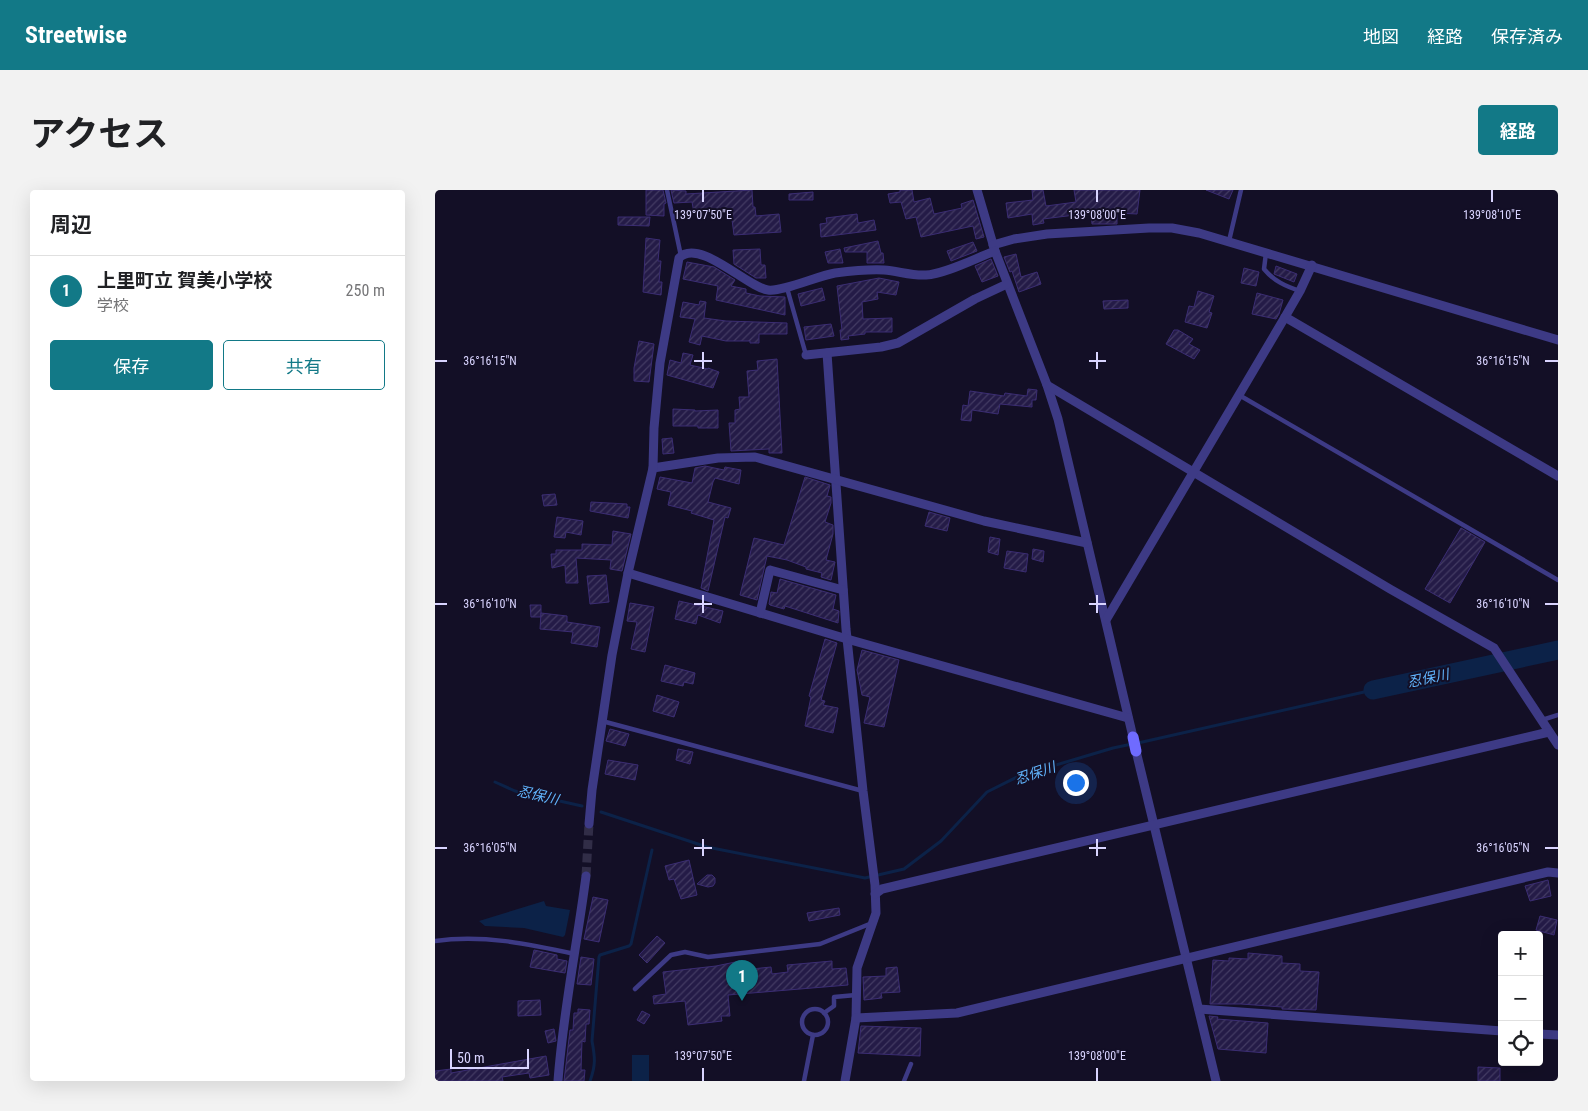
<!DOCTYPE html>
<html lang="ja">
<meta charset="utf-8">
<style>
body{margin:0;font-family:"Roboto Condensed","Noto Sans JP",sans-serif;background:#f2f2f2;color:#202124}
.controls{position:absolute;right:15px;bottom:15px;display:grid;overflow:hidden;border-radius:5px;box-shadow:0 5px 20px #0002}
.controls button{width:45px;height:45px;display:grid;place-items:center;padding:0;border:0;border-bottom:1px solid #e0e0e0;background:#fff;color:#202124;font:25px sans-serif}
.scale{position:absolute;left:15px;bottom:12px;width:79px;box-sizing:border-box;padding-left:5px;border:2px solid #d9d4ff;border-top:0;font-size:14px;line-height:18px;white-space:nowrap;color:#d9d4ff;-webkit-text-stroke:4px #130f26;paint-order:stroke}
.you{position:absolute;left:640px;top:592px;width:18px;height:18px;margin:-12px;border:4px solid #fff;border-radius:50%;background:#1a73e8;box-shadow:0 0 0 8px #1a73e833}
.badge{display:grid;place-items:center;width:32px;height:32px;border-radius:50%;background:#127987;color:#fff;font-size:16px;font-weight:700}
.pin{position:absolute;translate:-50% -41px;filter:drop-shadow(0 1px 2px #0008)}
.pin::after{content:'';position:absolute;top:26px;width:18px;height:15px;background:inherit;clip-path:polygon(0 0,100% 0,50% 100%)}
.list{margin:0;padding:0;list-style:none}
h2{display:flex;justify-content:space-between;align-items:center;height:65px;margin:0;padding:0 20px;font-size:21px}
h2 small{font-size:16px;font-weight:400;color:#757577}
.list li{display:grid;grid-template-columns:32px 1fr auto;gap:15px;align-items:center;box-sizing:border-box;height:70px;padding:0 20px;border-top:1px solid #e0e0e0}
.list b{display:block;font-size:19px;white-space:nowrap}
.list p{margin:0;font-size:16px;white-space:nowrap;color:#757577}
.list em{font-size:16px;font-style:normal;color:#757577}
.actions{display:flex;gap:10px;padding:15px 20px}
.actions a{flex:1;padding:11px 0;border:1px solid #127987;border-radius:5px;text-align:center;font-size:18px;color:#127987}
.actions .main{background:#127987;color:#fff}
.icon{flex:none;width:28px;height:28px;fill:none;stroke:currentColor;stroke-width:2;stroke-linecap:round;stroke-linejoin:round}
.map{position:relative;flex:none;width:1123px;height:891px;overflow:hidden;border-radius:5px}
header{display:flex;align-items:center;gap:30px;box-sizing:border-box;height:70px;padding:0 25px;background:#127987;color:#fff}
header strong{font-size:24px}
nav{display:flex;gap:28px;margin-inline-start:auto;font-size:18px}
.intro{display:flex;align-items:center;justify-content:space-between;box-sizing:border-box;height:120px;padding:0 30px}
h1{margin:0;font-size:35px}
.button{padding:12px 22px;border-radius:5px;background:#127987;color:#fff;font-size:18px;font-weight:700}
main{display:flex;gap:30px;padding:0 30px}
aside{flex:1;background:#fff;border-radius:5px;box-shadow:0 5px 20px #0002}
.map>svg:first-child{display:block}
.water{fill:#0c2248}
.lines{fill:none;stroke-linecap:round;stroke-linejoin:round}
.stream{stroke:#0c2248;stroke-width:3}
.river{stroke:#0c2248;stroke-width:19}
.building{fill:url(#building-hatch);stroke:#3b2d73}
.street-tunnel{stroke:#312d47;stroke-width:9;stroke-dasharray:9 4.5;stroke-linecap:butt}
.lane{stroke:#3d3a85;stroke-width:4.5}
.street{stroke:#3d3a85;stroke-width:9}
.secondary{stroke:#6f6bff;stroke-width:11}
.ticks{fill:none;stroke:#d9d4ff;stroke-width:2}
.labels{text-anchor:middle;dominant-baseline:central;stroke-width:4;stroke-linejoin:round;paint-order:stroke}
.water-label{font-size:14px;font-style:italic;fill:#62b6ff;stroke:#130f26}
.ticks-label{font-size:12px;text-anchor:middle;fill:#d9d4ff;stroke:#130f26;stroke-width:4;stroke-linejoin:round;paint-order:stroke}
</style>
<header>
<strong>Streetwise</strong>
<nav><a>地図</a><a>経路</a><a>保存済み</a></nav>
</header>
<div class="intro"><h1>アクセス</h1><a class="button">経路</a></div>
<main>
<aside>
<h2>周辺<small></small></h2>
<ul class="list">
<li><span class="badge">1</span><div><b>上里町立 賀美小学校</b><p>学校</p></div><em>250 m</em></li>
</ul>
<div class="actions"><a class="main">保存</a><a>共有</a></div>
</aside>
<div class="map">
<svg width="1123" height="891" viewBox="0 0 1123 891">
<defs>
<pattern id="building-hatch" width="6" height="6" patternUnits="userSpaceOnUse" patternTransform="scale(1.25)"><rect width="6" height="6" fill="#241b47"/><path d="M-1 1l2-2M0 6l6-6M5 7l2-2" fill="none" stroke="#433b63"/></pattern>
</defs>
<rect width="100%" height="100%" fill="#130f26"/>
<g class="water">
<path d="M 109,711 L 111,716 L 135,720 L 130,745 L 128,747 L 89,738 L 50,736 L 44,731 Z"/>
<rect x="197" y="865" width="17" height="26"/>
</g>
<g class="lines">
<g class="stream">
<path d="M 703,553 L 938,500"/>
<path d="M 60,592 L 80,601 L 147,616"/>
<path d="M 166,622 L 272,657 L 430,688 L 469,679 L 506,651 L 552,602 L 584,586 L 678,558 L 697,554"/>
<path d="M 155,891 C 161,875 160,867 157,851 L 164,767 L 165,765 L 194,756 L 196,754 L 217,660"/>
</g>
<path class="river" d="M 938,500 L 1123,460"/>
</g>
<g class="building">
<path d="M 211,0 L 228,0 L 231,13 L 229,14 L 229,26 L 211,25 Z"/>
<path d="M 236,0 L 251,1 L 251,4 L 317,0 L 318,17 L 320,17 L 321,26 L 344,24 L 346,42 L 299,45 L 296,22 L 287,22 L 287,20 L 259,23 L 257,12 L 239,13 Z"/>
<path d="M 465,0 L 477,0 L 479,12 L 495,8 L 499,24 L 527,18 L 526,14 L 538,10 L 549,47 L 541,49 L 538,36 L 486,47 L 481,27 L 471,29 L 466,12 L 455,13 L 453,4 L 465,2 Z"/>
<path d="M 597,0 L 608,0 L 611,16 L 641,12 L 639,0 L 705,0 L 702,24 L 682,23 L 682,34 L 657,34 L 656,23 L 608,29 L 609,33 L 598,35 L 597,24 L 573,28 L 571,13 L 598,10 Z"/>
<path d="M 771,0 L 798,0 L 794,9 Z"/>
<path d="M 378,2 L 378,10 L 354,10 L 354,4 Z"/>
<path d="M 422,24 L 423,33 L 439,30 L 441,40 L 386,47 L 385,34 L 392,33 L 391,28 Z"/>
<path d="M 183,27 L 215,27 L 214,36 L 183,35 Z"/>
<path d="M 211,48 L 225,50 L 223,71 L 226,71 L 224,92 L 227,92 L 226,105 L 208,102 Z"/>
<path d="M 443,51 L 446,63 L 448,63 L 449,73 L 432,73 L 432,62 L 410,62 L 409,58 Z"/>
<path d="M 538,52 L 542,61 L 516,71 L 512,61 Z"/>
<path d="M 325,59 L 326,75 L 330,75 L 331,88 L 321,88 L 299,74 L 298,60 Z"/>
<path d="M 405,59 L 408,73 L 393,73 L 390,62 Z"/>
<path d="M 581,64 L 586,87 L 602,82 L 606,94 L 584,102 L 577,81 L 575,82 L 569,67 Z"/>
<path d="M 556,69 L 563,86 L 547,92 L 540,76 Z"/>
<path d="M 252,72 L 279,77 L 300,90 L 296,96 L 311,99 L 311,103 L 325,106 L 350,107 L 350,125 L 281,110 L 283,96 L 248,89 Z"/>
<path d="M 841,76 L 862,84 L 859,92 L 839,84 Z"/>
<path d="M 809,78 L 824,82 L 821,96 L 806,93 Z"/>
<path d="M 444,88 L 464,92 L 461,105 L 442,102 L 443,109 L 427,112 L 428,129 L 457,128 L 457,142 L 430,142 L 430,144 L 413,146 L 414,149 L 406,150 L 405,140 L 407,140 L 402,96 Z"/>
<path d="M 387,98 L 390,110 L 366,116 L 363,104 Z"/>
<path d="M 763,101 L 779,106 L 774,122 L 777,123 L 772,138 L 750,132 L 754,116 L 759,117 Z"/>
<path d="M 822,103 L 848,110 L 844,124 L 841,129 L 817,124 Z"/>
<path d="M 693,110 L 693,118 L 669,119 L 668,111 Z"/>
<path d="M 265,111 L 271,112 L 269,128 L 291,131 L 352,133 L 352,144 L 324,144 L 324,153 L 315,153 L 315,151 L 291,151 L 267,146 L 265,155 L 254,152 L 260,129 L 245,127 L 248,112 L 264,115 Z"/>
<path d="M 396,134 L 399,146 L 371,150 L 369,137 Z"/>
<path d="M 739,140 L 743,140 L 758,149 L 754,154 L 765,160 L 759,169 L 731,154 Z"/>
<path d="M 204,151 L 219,154 L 214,192 L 199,191 L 199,178 Z"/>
<path d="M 248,163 L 258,165 L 255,175 L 273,179 L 273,178 L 284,182 L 278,198 L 232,185 L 235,170 L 246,173 Z"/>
<path d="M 342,169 L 347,263 L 334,263 L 334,259 L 296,261 L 294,233 L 300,233 L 300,220 L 305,219 L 304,207 L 314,207 L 312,181 L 323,180 L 322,171 Z"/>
<path d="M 593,199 L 602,200 L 601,210 L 597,210 L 597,217 L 565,214 L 563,224 L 537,220 L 536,231 L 526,230 L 528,215 L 533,216 L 535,201 L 569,206 L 570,203 L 592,206 Z"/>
<path d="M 238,219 L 260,220 L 260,221 L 283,220 L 283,238 L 263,238 L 263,236 L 238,236 Z"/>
<path d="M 237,248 L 239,263 L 228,264 L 227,249 Z"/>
<path d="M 270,276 L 289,280 L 290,277 L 306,280 L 304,294 L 280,288 L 278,292 L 273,312 L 296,318 L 293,328 L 290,327 L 273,401 L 266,398 L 279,330 L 256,323 L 257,321 L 233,315 L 236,302 L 222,299 L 225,287 L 257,293 L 260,278 Z"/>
<path d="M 370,287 L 395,295 L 392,306 L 396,307 L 396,313 L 390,332 L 398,335 L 398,344 L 391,370 L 400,372 L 396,390 L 386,387 L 387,383 L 371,379 L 371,377 L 352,370 L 332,366 L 322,410 L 305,405 L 319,348 L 349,355 Z"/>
<path d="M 120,304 L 122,315 L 109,316 L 107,305 Z"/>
<path d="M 156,312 L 192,314 L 192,317 L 195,317 L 193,328 L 155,321 Z"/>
<path d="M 494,322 L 515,328 L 512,341 L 490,336 Z"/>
<path d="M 122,327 L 148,331 L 146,345 L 131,342 L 130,348 L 119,347 Z"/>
<path d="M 1026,338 L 1050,352 L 1015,413 L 990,399 Z"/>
<path d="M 178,341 L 196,344 L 187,381 L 175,379 L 176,370 L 141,368 L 143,393 L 131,393 L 130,375 L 117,378 L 116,364 L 121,364 L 121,360 L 147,360 L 147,354 L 177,355 Z"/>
<path d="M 555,347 L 565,349 L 563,365 L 553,362 Z"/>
<path d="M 598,359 L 609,361 L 608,372 L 597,369 Z"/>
<path d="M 572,361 L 593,364 L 591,382 L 569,378 Z"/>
<path d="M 171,385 L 174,412 L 155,414 L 152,386 Z"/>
<path d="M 345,389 L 401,405 L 398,419 L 404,421 L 403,433 L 350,416 L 349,419 L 335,415 L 334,414 L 336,402 L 342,403 Z"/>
<path d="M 244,411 L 288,421 L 285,433 L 263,425 L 261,434 L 240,429 Z"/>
<path d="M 195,413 L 219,417 L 210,462 L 196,459 L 202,432 L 192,431 Z"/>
<path d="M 95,415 L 106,415 L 106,427 L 96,427 Z"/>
<path d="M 106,423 L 132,426 L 132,432 L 165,437 L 162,457 L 136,453 L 138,442 L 105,439 Z"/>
<path d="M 390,449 L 402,453 L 386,510 L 390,511 L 388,515 L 403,518 L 398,543 L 370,536 L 376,507 L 374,506 Z"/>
<path d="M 427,460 L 464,470 L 449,537 L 429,533 L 435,507 L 427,505 L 422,480 Z"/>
<path d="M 230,475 L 260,483 L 258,494 L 249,492 L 248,496 L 226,491 Z"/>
<path d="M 222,505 L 244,512 L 239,527 L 218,521 Z"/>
<path d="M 175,539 L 194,544 L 190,556 L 171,551 Z"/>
<path d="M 243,559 L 258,562 L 255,574 L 241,570 Z"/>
<path d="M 173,570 L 203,575 L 200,590 L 170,584 Z"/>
<path d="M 254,670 L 262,705 L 246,709 L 239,689 L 234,690 L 230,676 Z"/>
<path d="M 272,685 L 277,685 L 280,688 L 280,693 L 278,696 L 273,697 L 262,694 Z"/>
<path d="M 1113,690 L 1116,706 L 1095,711 L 1090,696 Z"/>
<path d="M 158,707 L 173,710 L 164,752 L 149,749 Z"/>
<path d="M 404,718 L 405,725 L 374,731 L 372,723 Z"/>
<path d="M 1105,726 L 1122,730 L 1119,745 L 1101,740 Z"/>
<path d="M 222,746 L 230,753 L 212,773 L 204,765 Z"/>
<path d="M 99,760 L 122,765 L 122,769 L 132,771 L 130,783 L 95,777 Z"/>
<path d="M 813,763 L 847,766 L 847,773 L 865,774 L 865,781 L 884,782 L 881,820 L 847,819 L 847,817 L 806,814 L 775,814 L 778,770 L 794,771 L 794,768 L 813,769 Z"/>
<path d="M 146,767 L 159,769 L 156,795 L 142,794 Z"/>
<path d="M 305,771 L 307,780 L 336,777 L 337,784 L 353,782 L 352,775 L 397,771 L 397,779 L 411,778 L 413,795 L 293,805 L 295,826 L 286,826 L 287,831 L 253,835 L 250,811 L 219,814 L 218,806 L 231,804 L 228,782 L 281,776 Z"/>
<path d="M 462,777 L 465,802 L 446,803 L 447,808 L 429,810 L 428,787 L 451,786 L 451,778 Z"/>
<path d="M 105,810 L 106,825 L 83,826 L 83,811 Z"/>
<path d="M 143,819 L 155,820 L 154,834 L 151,834 L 150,852 L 147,851 L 146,880 L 150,880 L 149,891 L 129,891 L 135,840 L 138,840 L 139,823 L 143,823 Z"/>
<path d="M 207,821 L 215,825 L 209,834 L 202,830 Z"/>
<path d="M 774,826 L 783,827 L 782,829 L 833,833 L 831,863 L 783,859 Z"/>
<path d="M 426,836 L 486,838 L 485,866 L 423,863 Z"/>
<path d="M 119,839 L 121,851 L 113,853 L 110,841 Z"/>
<path d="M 111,866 L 114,885 L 95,888 L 94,883 L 67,887 L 68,891 L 0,891 L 0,881 L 16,879 L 16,883 Z"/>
<path d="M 1043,877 L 1065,878 L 1065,891 L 1043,891 Z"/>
</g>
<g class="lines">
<path class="street-tunnel" d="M 151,686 L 154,634"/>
<g class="lane">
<path d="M 232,0 L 246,66"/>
<path d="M 794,51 L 806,0"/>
<path d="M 831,63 L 829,79 C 839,91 850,96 865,101"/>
<path d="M 352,98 L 371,165"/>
<path d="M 804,205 L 1123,390"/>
<path d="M 1107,530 L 1123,525"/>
<path d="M 167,531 L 428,601"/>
<path d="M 0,751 C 47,744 94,754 140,764"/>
<path d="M 200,799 L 236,765 L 250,762 L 273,767 L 385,754 L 437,733"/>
<circle cx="380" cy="832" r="13"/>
<path d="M 389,823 L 399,816 L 399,807 L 421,805"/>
<path d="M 369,891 L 378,845"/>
<path d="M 469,891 L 476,874"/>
</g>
<g class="street">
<path d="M 542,0 L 560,61 L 612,195 L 623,229 L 698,547"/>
<path d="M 558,55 L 579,49 L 612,44 L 714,38 L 737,38 L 764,43 L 1123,150"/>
<path d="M 850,127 L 1123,286"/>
<path d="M 392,163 L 411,439 L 428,601 L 440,695 L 441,723 L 422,778 L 421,828 L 410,891"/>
<path d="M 371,165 L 446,157 L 463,153 L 540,109 L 572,94"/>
<path d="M 612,195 L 955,399 L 1059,458 L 1123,555"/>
<path d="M 218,278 L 283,268 L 320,267 L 549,331 L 652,353"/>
<path d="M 193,383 L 412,449 L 693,528"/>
<path d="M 325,423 L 335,380 L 408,400"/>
<path d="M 671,430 L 850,127 L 865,101 L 877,75"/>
<path d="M 701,561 L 781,891"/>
<path d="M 154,634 L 157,600 L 177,465 L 193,383 L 218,278 L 219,238 L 225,173 L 244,68 C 264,47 313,98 333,100 C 348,102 382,86 400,83 C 416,81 432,79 449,80 C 463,81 477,86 491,85 C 510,84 541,68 560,61"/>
<path d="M 440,704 L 447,699 L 1114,542"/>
<path d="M 764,819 L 1067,841"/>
<path d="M 421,828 L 522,823 L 1113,682 L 1123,683"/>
<path d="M 1104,844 L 1123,845"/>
<path d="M 123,891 C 128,822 142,755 151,686"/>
</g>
<path class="secondary" d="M 698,547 L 701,561"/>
</g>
<path class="ticks" d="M 268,0 L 268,12M 662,0 L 662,12M 1057,0 L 1057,12M 268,162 L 268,179M 662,162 L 662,179M 0,171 L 12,171M 259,171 L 277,171M 654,171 L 671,171M 1110,171 L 1123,171M 268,405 L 268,423M 662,405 L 662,423M 0,414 L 12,414M 259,414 L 277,414M 654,414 L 671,414M 1110,414 L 1123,414M 268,649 L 268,666M 662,649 L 662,666M 0,658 L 12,658M 259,658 L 277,658M 654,658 L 671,658M 1110,658 L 1123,658M 268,878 L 268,891M 662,878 L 662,891"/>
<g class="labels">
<g class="water-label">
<text transform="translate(993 488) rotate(-12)">忍保川</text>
<text transform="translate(600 583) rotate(-19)">忍保川</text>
<text transform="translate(103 605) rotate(13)">忍保川</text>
</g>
</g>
<g class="ticks-label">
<text x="268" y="29">139°07'50"E</text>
<text x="662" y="29">139°08'00"E</text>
<text x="1057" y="29">139°08'10"E</text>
<text x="55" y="175">36°16'15"N</text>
<text x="1068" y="175">36°16'15"N</text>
<text x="55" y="418">36°16'10"N</text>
<text x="1068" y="418">36°16'10"N</text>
<text x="55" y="662">36°16'05"N</text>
<text x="1068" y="662">36°16'05"N</text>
<text x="268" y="870">139°07'50"E</text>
<text x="662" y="870">139°08'00"E</text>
</g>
</svg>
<div class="controls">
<button>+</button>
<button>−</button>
<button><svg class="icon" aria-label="locate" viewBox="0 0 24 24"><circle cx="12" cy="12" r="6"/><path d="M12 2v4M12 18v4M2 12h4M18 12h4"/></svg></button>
</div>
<div class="scale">50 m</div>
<div class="you"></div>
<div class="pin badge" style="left:307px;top:811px">1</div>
</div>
</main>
